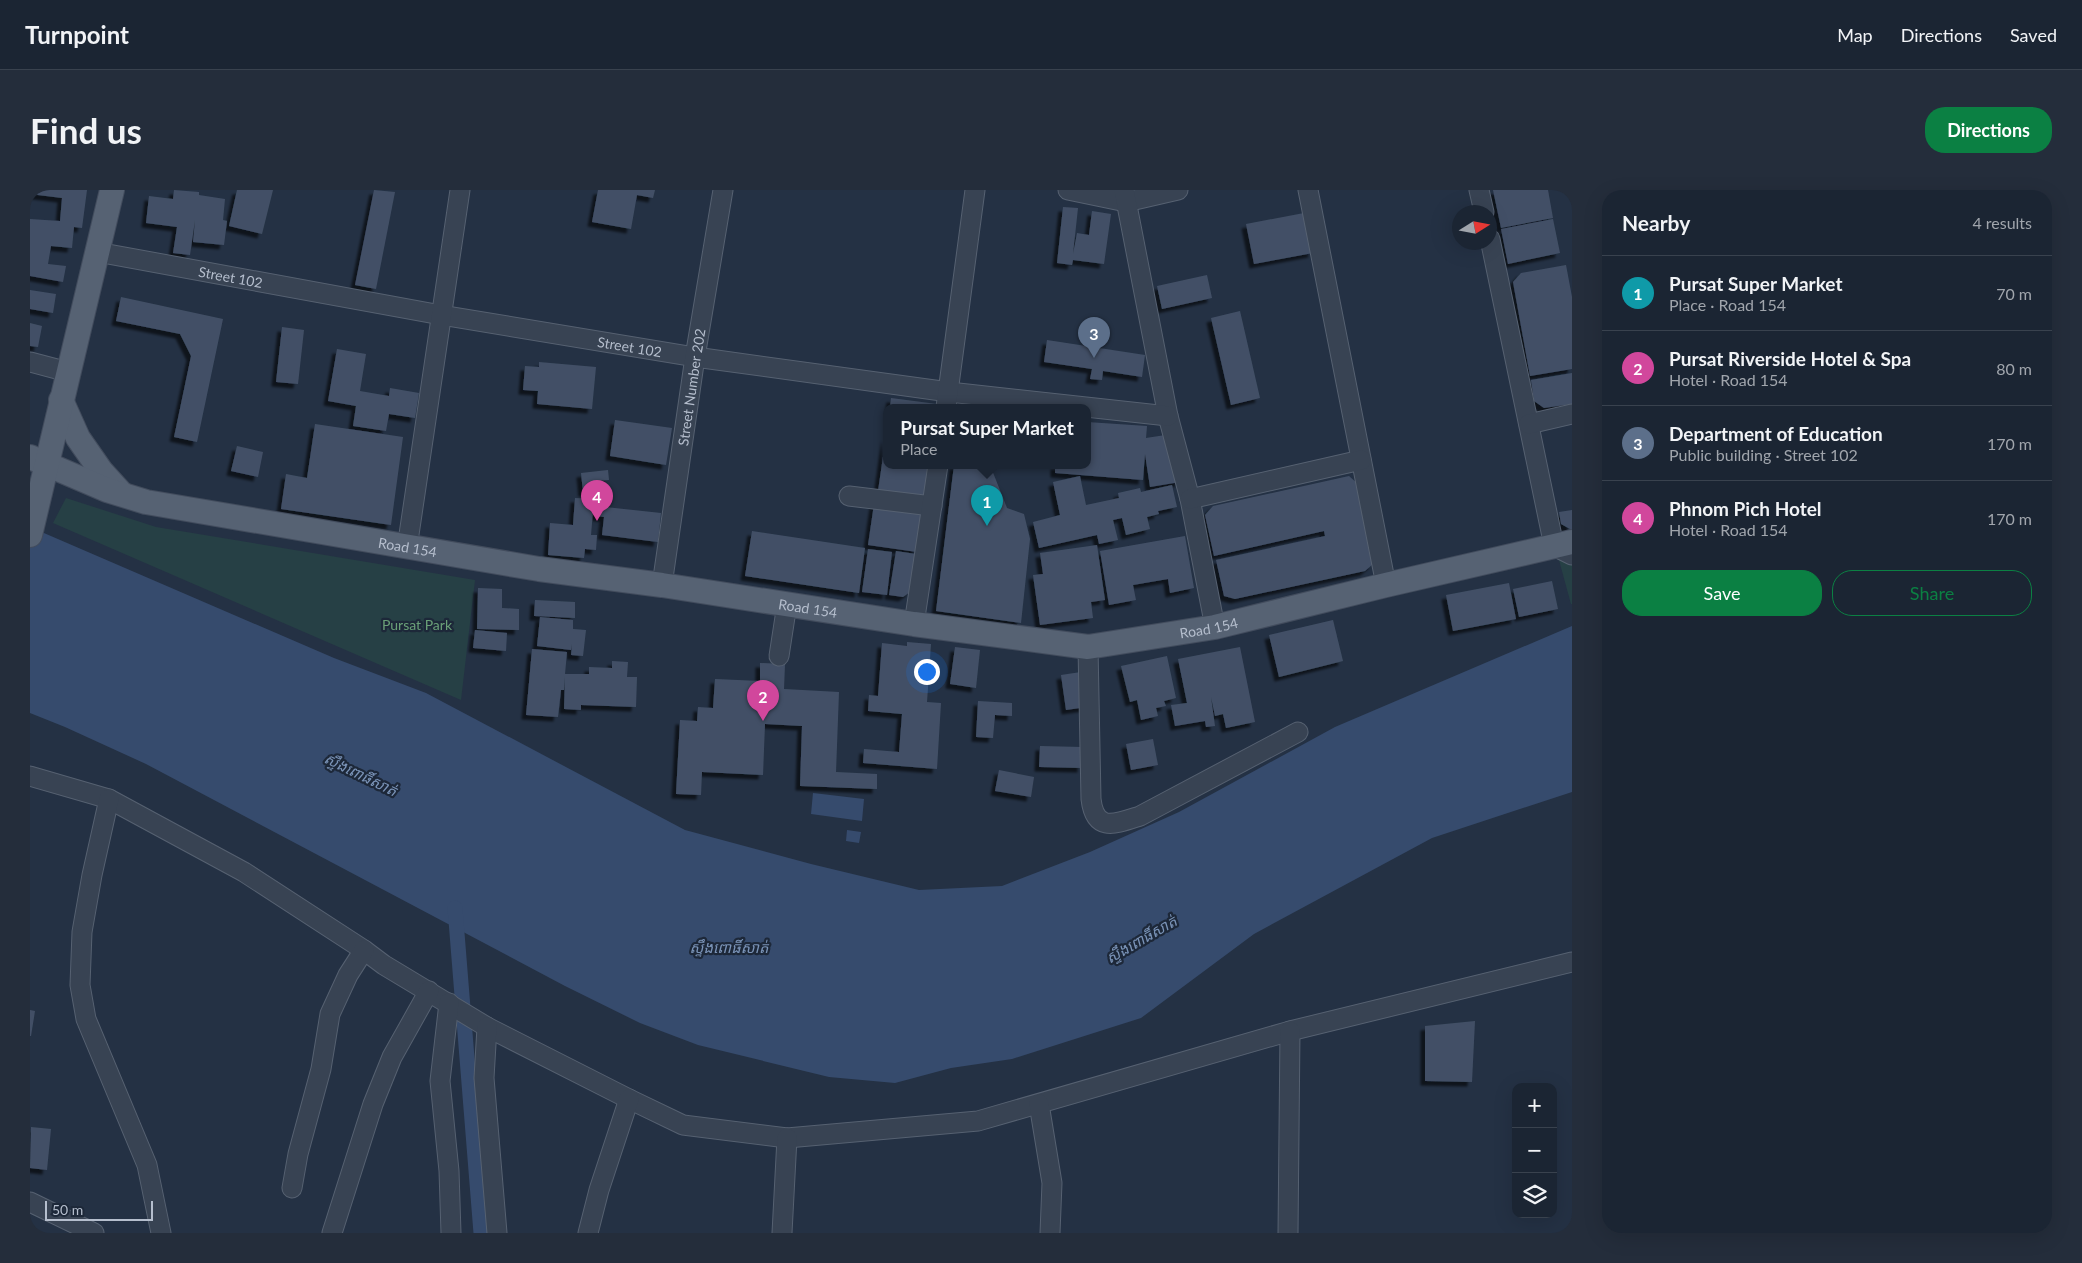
<!DOCTYPE html>
<meta charset="utf-8">
<style>
body{margin:0;font-family:Lato,"Noto Sans Khmer",sans-serif;background:#242d3b;color:#f1f3f6}
.controls{position:absolute;right:15px;bottom:15px;display:grid;overflow:hidden;border-radius:10px;box-shadow:0 5px 20px #0002}
.controls button{width:45px;height:45px;display:grid;place-items:center;padding:0;border:0;border-bottom:1px solid #39424e;background:#1b2533;color:#f1f3f6;font:25px sans-serif}
.compass{position:absolute;left:1422px;top:15px;width:45px;height:45px;border-radius:50%;background:#1b2533;box-shadow:0 5px 20px #0002;rotate:79deg}
.scale{position:absolute;left:15px;bottom:12px;width:108px;box-sizing:border-box;padding-left:5px;border:2px solid #b5becd;border-top:0;font-size:14px;line-height:18px;white-space:nowrap;color:#b5becd;-webkit-text-stroke:4px #1d2839;paint-order:stroke}
.you{position:absolute;left:896px;top:481px;width:18px;height:18px;margin:-12px;border:4px solid #fff;border-radius:50%;background:#1a73e8;box-shadow:0 0 0 8px #1a73e833}
.badge{display:grid;place-items:center;width:32px;height:32px;border-radius:50%;background:#0b8043;color:#fff;font-size:16px;font-weight:700}
.pin{position:absolute;translate:-50% -41px;filter:drop-shadow(0 1px 2px #0008)}
.pin::after{content:'';position:absolute;top:26px;width:18px;height:15px;background:inherit;clip-path:polygon(0 0,100% 0,50% 100%)}
.popup{position:absolute;left:853px;top:214px;width:208px;height:65px;box-sizing:border-box;display:grid;place-content:center;border-radius:10px;background:#1b2533;filter:drop-shadow(0 1px 4px #0005);font-size:16px;white-space:nowrap;color:#a0a5ac}
.popup b{font-size:19px;color:#f1f3f6}
.popup::after{content:'';position:absolute;left:50%;top:100%;margin-left:-10px;border:10px solid transparent;border-top-color:#1b2533}
.list{margin:0;padding:0;list-style:none}
h2{display:flex;justify-content:space-between;align-items:center;height:65px;margin:0;padding:0 20px;font-size:21px}
h2 small{font-size:16px;font-weight:400;color:#a0a5ac}
.list li{display:grid;grid-template-columns:32px 1fr auto;gap:15px;align-items:center;box-sizing:border-box;height:75px;padding:0 20px;border-top:1px solid #39424e}
.list b{display:block;font-size:19px;white-space:nowrap}
.list p{margin:0;font-size:16px;white-space:nowrap;color:#a0a5ac}
.list em{font-size:16px;font-style:normal;color:#a0a5ac}
.actions{display:flex;gap:10px;padding:15px 20px}
.actions a{flex:1;padding:11px 0;border:1px solid #0b8043;border-radius:20px;text-align:center;font-size:18px;color:#0b8043}
.actions .main{background:#0b8043;color:#fff}
.icon{flex:none;width:28px;height:28px;fill:none;stroke:currentColor;stroke-width:2;stroke-linecap:round;stroke-linejoin:round}
.map{position:relative;flex:none;width:1542px;height:1043px;overflow:hidden;border-radius:20px}
header{display:flex;align-items:center;gap:30px;box-sizing:border-box;height:70px;padding:0 25px;background:#1b2533;border-bottom:1px solid #39424e}
header strong{font-size:24px}
nav{display:flex;gap:28px;margin-inline-start:auto;font-size:18px}
.intro{display:flex;align-items:center;justify-content:space-between;box-sizing:border-box;height:120px;padding:0 30px}
h1{margin:0;font-size:35px}
.button{padding:12px 22px;border-radius:20px;background:#0b8043;color:#fff;font-size:18px;font-weight:700}
main{display:flex;gap:30px;padding:0 30px}
aside{flex:1;background:#1b2533;border-radius:20px;box-shadow:0 5px 20px #0002}
.map>svg:first-child{display:block}
.green{fill:#264045}
.water{fill:#364b6d}
.lines{fill:none;stroke-linecap:round;stroke-linejoin:round}
.canal{stroke:#364b6d;stroke-width:15}
.building{fill:#425066;filter:url(#shadow)}
.minor-casing{stroke:#566171;stroke-width:21}
.major-casing{stroke:#424c5d;stroke-width:26}
.minor{stroke:#384353;stroke-width:19}
.major{stroke:#566273;stroke-width:24}
.labels{text-anchor:middle;dominant-baseline:central;stroke-width:4.5;stroke-linejoin:round;paint-order:stroke}
.street-label{font-size:14px;fill:#b5becd;stroke:#1d2839}
.park-label{font-size:14px;fill:#6aa078;stroke:#1d2839}
.water-label{font-size:15px;font-style:italic;fill:#7a93b7;stroke:#1d2839}
</style>
<header>
<strong>Turnpoint</strong>
<nav><a>Map</a><a>Directions</a><a>Saved</a></nav>
</header>
<div class="intro"><h1>Find us</h1><a class="button">Directions</a></div>
<main>
<div class="map">
<svg width="1542" height="1043" viewBox="0 0 1542 1043">
<defs>
<filter id="shadow"><feDropShadow dx="-4.5" dy="4.5" stdDeviation="1" flood-color="#0009"/></filter>
</defs>
<rect width="100%" height="100%" fill="#243144"/>
<g class="green">
<path d="M 36,308 L 126,337 L 445,390 L 431,510 L 23,333 Z"/>
<path d="M 1542,367 L 1542,414 L 1541,414 L 1529,370 Z"/>
</g>
<g class="water">
<path d="M 0,337 L 304,468 L 396,503 L 655,640 L 781,674 L 889,700 L 972,696 L 1060,662 L 1149,622 L 1305,537 L 1542,436 L 1542,602 L 1402,648 L 1224,744 L 1111,828 L 982,869 L 921,878 L 865,893 L 799,887 L 668,855 L 610,833 L 535,796 L 116,574 L 35,537 L 0,523 Z"/>
<path d="M 783,603 L 834,609 L 832,631 L 781,624 Z"/>
<path d="M 817,640 L 831,642 L 829,653 L 816,651 Z"/>
</g>
<g class="lines">
<path class="canal" d="M 425,718 L 451,1043"/>
</g>
<g class="building">
<path d="M 0,0 L 57,0 L 52,38 L 44,37 L 42,58 L 21,56 L 18,74 L 36,76 L 33,92 L 0,86 L 0,29 L 30,31 L 32,8 L 0,4 Z"/>
<path d="M 144,0 L 169,2 L 169,5 L 195,9 L 193,30 L 197,31 L 194,55 L 163,52 L 165,30 L 160,65 L 143,63 L 147,37 L 116,33 L 119,6 L 143,9 Z"/>
<path d="M 207,0 L 243,0 L 232,44 L 199,36 Z"/>
<path d="M 344,0 L 365,2 L 346,99 L 325,95 Z"/>
<path d="M 568,0 L 625,0 L 623,8 L 607,5 L 601,39 L 562,32 Z"/>
<path d="M 1463,0 L 1518,0 L 1523,28 L 1471,38 Z"/>
<path d="M 1033,17 L 1048,18 L 1043,64 L 1047,43 L 1059,45 L 1062,21 L 1081,24 L 1074,74 L 1043,70 L 1042,75 L 1027,73 Z"/>
<path d="M 1274,23 L 1283,63 L 1224,74 L 1216,34 Z"/>
<path d="M 1523,29 L 1530,63 L 1478,74 L 1471,39 Z"/>
<path d="M 1536,75 L 1542,107 L 1542,179 L 1500,186 L 1483,92 L 1491,83 Z"/>
<path d="M 1177,85 L 1182,108 L 1132,119 L 1127,96 Z"/>
<path d="M 0,100 L 26,104 L 23,123 L 0,119 Z"/>
<path d="M 91,107 L 193,129 L 167,252 L 144,247 L 161,166 L 150,144 L 86,131 Z"/>
<path d="M 1210,121 L 1230,208 L 1201,215 L 1181,128 Z"/>
<path d="M 0,133 L 12,136 L 8,157 L 0,156 Z"/>
<path d="M 252,137 L 274,140 L 268,194 L 246,192 Z"/>
<path d="M 1017,150 L 1115,165 L 1112,187 L 1073,181 L 1072,190 L 1060,189 L 1062,179 L 1014,172 Z"/>
<path d="M 307,159 L 336,164 L 330,201 L 359,206 L 360,198 L 389,203 L 385,228 L 359,224 L 356,241 L 323,236 L 326,216 L 298,211 Z"/>
<path d="M 509,172 L 566,177 L 562,219 L 507,214 L 508,201 L 493,200 L 495,176 L 509,177 Z"/>
<path d="M 1542,183 L 1542,214 L 1514,218 L 1504,211 L 1501,190 Z"/>
<path d="M 861,208 L 907,214 L 907,217 L 860,217 Z"/>
<path d="M 585,230 L 642,238 L 636,275 L 580,266 Z"/>
<path d="M 1057,232 L 1117,236 L 1116,248 L 1142,244 L 1150,292 L 1120,297 L 1115,264 L 1113,290 L 1025,283 L 1025,275 L 1057,275 Z"/>
<path d="M 285,234 L 373,247 L 361,335 L 251,319 L 256,284 L 277,288 Z"/>
<path d="M 856,246 L 857,275 L 899,275 L 895,308 L 848,301 Z"/>
<path d="M 207,256 L 233,262 L 228,287 L 201,281 Z"/>
<path d="M 924,275 L 960,275 L 977,318 L 994,324 L 1000,349 L 991,433 L 906,421 Z"/>
<path d="M 578,280 L 579,290 L 566,291 L 567,300 L 553,302 L 551,283 Z"/>
<path d="M 1050,286 L 1056,315 L 1089,308 L 1088,303 L 1110,298 L 1111,302 L 1142,295 L 1147,317 L 1128,321 L 1129,324 L 1117,327 L 1120,339 L 1096,345 L 1092,328 L 1083,330 L 1088,350 L 1069,354 L 1067,345 L 1009,358 L 1003,332 L 1030,325 L 1023,292 Z"/>
<path d="M 1319,286 L 1328,294 L 1343,374 L 1335,381 L 1205,409 L 1194,406 L 1186,370 L 1295,346 L 1294,341 L 1184,366 L 1175,325 L 1183,316 Z"/>
<path d="M 545,308 L 564,309 L 561,345 L 567,345 L 566,360 L 555,359 L 554,368 L 518,365 L 520,333 L 543,335 Z"/>
<path d="M 844,314 L 893,322 L 887,362 L 838,355 Z"/>
<path d="M 566,316 L 631,323 L 628,352 L 572,345 L 574,327 L 565,326 Z"/>
<path d="M 1542,320 L 1542,339 L 1540,339 L 1531,334 L 1529,322 Z"/>
<path d="M 722,341 L 835,358 L 829,403 L 715,386 Z"/>
<path d="M 1155,346 L 1164,398 L 1140,403 L 1138,389 L 1103,395 L 1106,410 L 1079,415 L 1070,361 Z"/>
<path d="M 1067,355 L 1075,410 L 1061,412 L 1063,428 L 1010,435 L 1003,385 L 1013,384 L 1010,363 Z"/>
<path d="M 838,359 L 862,362 L 857,405 L 832,402 Z"/>
<path d="M 866,361 L 886,364 L 880,402 L 873,407 L 859,405 Z"/>
<path d="M 1522,391 L 1528,419 L 1489,427 L 1483,399 Z"/>
<path d="M 1479,393 L 1486,429 L 1423,441 L 1416,405 Z"/>
<path d="M 448,398 L 472,399 L 472,418 L 489,419 L 489,440 L 447,439 Z"/>
<path d="M 505,410 L 545,412 L 545,428 L 504,426 Z"/>
<path d="M 510,427 L 543,430 L 543,439 L 556,440 L 553,466 L 541,465 L 542,454 L 541,460 L 507,456 Z"/>
<path d="M 1303,430 L 1313,471 L 1249,487 L 1239,445 Z"/>
<path d="M 445,440 L 477,443 L 476,461 L 443,458 Z"/>
<path d="M 877,452 L 901,454 L 897,512 L 911,513 L 907,579 L 833,573 L 834,559 L 869,562 L 872,524 L 838,521 L 839,505 L 848,506 L 852,453 L 877,456 Z"/>
<path d="M 925,457 L 950,460 L 946,498 L 920,494 Z"/>
<path d="M 1210,457 L 1225,532 L 1196,538 L 1193,524 L 1185,526 L 1181,507 L 1185,536 L 1176,537 L 1175,531 L 1145,536 L 1141,515 L 1157,513 L 1148,469 Z"/>
<path d="M 502,459 L 537,462 L 535,484 L 559,484 L 559,477 L 582,478 L 582,471 L 598,472 L 597,487 L 607,487 L 606,517 L 551,515 L 551,520 L 534,519 L 535,486 L 534,500 L 531,500 L 528,527 L 496,525 Z"/>
<path d="M 1137,466 L 1146,508 L 1134,511 L 1136,516 L 1126,518 L 1128,526 L 1111,530 L 1107,510 L 1100,512 L 1091,476 Z"/>
<path d="M 730,473 L 755,474 L 754,499 L 809,502 L 806,582 L 847,584 L 847,599 L 770,596 L 772,536 L 735,534 L 733,585 L 672,582 L 671,605 L 646,604 L 650,530 L 667,531 L 668,517 L 683,518 L 685,489 L 730,491 Z"/>
<path d="M 1051,482 L 1057,517 L 1036,520 L 1031,485 Z"/>
<path d="M 948,511 L 982,513 L 982,526 L 965,525 L 963,548 L 946,547 Z"/>
<path d="M 1123,549 L 1128,575 L 1101,580 L 1096,554 Z"/>
<path d="M 1010,556 L 1052,557 L 1052,578 L 1009,577 Z"/>
<path d="M 969,580 L 1004,587 L 1001,607 L 965,601 Z"/>
<path d="M 0,820 L 5,821 L 1,846 L 0,846 Z"/>
<path d="M 1445,831 L 1442,892 L 1395,891 L 1395,836 Z"/>
<path d="M 1,937 L 21,939 L 17,980 L 0,978 Z"/>
</g>
<g class="lines">
<defs>
<g id="minor">
<path d="M 1038,0 L 1096,12 L 1148,0"/>
<path d="M 1094,0 L 1138,226 L 1160,309 L 1185,437"/>
<path d="M 1278,0 L 1356,395"/>
<path d="M 1449,0 L 1454,22"/>
<path d="M 1460,49 L 1524,356 L 1542,365"/>
<path id="s1" d="M 67,62 L 411,125 L 665,167 L 919,202 L 1138,226"/>
<path d="M 0,172 L 38,182"/>
<path d="M 916,217 L 945,0"/>
<path d="M 1499,234 L 1542,224"/>
<path d="M 819,306 L 902,316"/>
<path d="M 1160,309 L 1331,270"/>
<path d="M 377,358 L 430,0"/>
<path id="s2" d="M 632,395 L 665,167 L 693,0"/>
<path d="M 884,434 L 908,275"/>
<path d="M 1058,457 L 1061,609 C 1065,643 1085,634 1110,626 L 1268,542"/>
<path d="M 749,466 L 757,414"/>
<path d="M 0,586 L 79,609 L 214,682 L 334,760 L 354,775 L 457,837 L 599,909 L 653,935 L 757,948 L 948,931 L 1260,841 L 1542,772"/>
<path d="M 79,609 L 62,685 L 52,742 L 50,795 L 56,829 L 117,975 L 131,1043"/>
<path d="M 419,813 L 410,891 L 419,981 L 421,1043"/>
<path d="M 457,837 L 454,888 L 467,1043"/>
<path d="M 1009,914 L 1022,993 L 1020,1043"/>
<path d="M 262,998 L 268,964 L 291,879 L 300,824 L 318,785 L 334,760"/>
<path d="M 0,1012 L 64,1043"/>
<path d="M 302,1043 L 343,914 L 362,867 L 399,801"/>
<path d="M 558,1043 L 569,1000 L 599,909"/>
<path d="M 752,1043 L 757,948"/>
<path d="M 1258,1043 L 1260,841"/>
</g>
<g id="major">
<path d="M 31,210 L 48,248 L 71,281 L 91,303"/>
<path id="s3" d="M 0,267 L 77,300 L 116,312 L 509,379 L 632,395 L 884,434 L 1058,457 L 1185,437 L 1356,395 L 1542,352"/>
<path d="M 0,345 L 82,0"/>
</g>
</defs>
<use href="#minor" class="minor-casing"/>
<use href="#major" class="major-casing"/>
<use href="#minor" class="minor"/>
<use href="#major" class="major"/>
</g>
<g class="labels">
<g class="street-label">
<text stroke="none"><textPath href="#s1" startOffset="136">Street 102</textPath></text>
<text stroke="none"><textPath href="#s1" startOffset="541">Street 102</textPath></text>
<text stroke="none"><textPath href="#s2" startOffset="200">Street Number 202</textPath></text>
<text stroke="none"><textPath href="#s3" startOffset="390">Road 154</textPath></text>
<text stroke="none"><textPath href="#s3" startOffset="795">Road 154</textPath></text>
<text stroke="none"><textPath href="#s3" startOffset="1200">Road 154</textPath></text>
</g>
<g class="park-label">
<text x="387" y="434">Pursat Park</text>
</g>
<g class="water-label">
<text transform="translate(331 584) rotate(26)">ស្ទឹងពោធិ៍សាត់</text>
<text transform="translate(1111 749) rotate(-30)">ស្ទឹងពោធិ៍សាត់</text>
<text x="699" y="757">ស្ទឹងពោធិ៍សាត់</text>
</g>
</g>
</svg>
<div class="controls">
<button>+</button>
<button>−</button>
<button><svg class="icon" aria-label="layers" viewBox="0 0 24 24"><path d="M12 4l9 5-9 5-9-5zM3 14l9 5 9-5"/></svg></button>
</div>
<svg class="compass" viewBox="-18 -18 36 36"><path d="M0-13l5 13h-10z" fill="#e53935"/><path d="M0 13l5-13h-10z" fill="#a0a5ac"/></svg>
<div class="scale">50 m</div>
<div class="you"></div>
<div class="pin badge" style="left:957px;top:336px;background:#0f9aa8">1</div>
<div class="popup"><b>Pursat Super Market</b>Place</div>
<div class="pin badge" style="left:733px;top:531px;background:#d1479c">2</div>
<div class="pin badge" style="left:1064px;top:168px;background:#5c6f8a">3</div>
<div class="pin badge" style="left:567px;top:331px;background:#d1479c">4</div>
</div>
<aside>
<h2>Nearby<small>4 results</small></h2>
<ul class="list">
<li><span class="badge" style="background:#0f9aa8">1</span><div><b>Pursat Super Market</b><p>Place · Road 154</p></div><em>70 m</em></li>
<li><span class="badge" style="background:#d1479c">2</span><div><b>Pursat Riverside Hotel &amp; Spa</b><p>Hotel · Road 154</p></div><em>80 m</em></li>
<li><span class="badge" style="background:#5c6f8a">3</span><div><b>Department of Education</b><p>Public building · Street 102</p></div><em>170 m</em></li>
<li><span class="badge" style="background:#d1479c">4</span><div><b>Phnom Pich Hotel</b><p>Hotel · Road 154</p></div><em>170 m</em></li>
</ul>
<div class="actions"><a class="main">Save</a><a>Share</a></div>
</aside>
</main>
